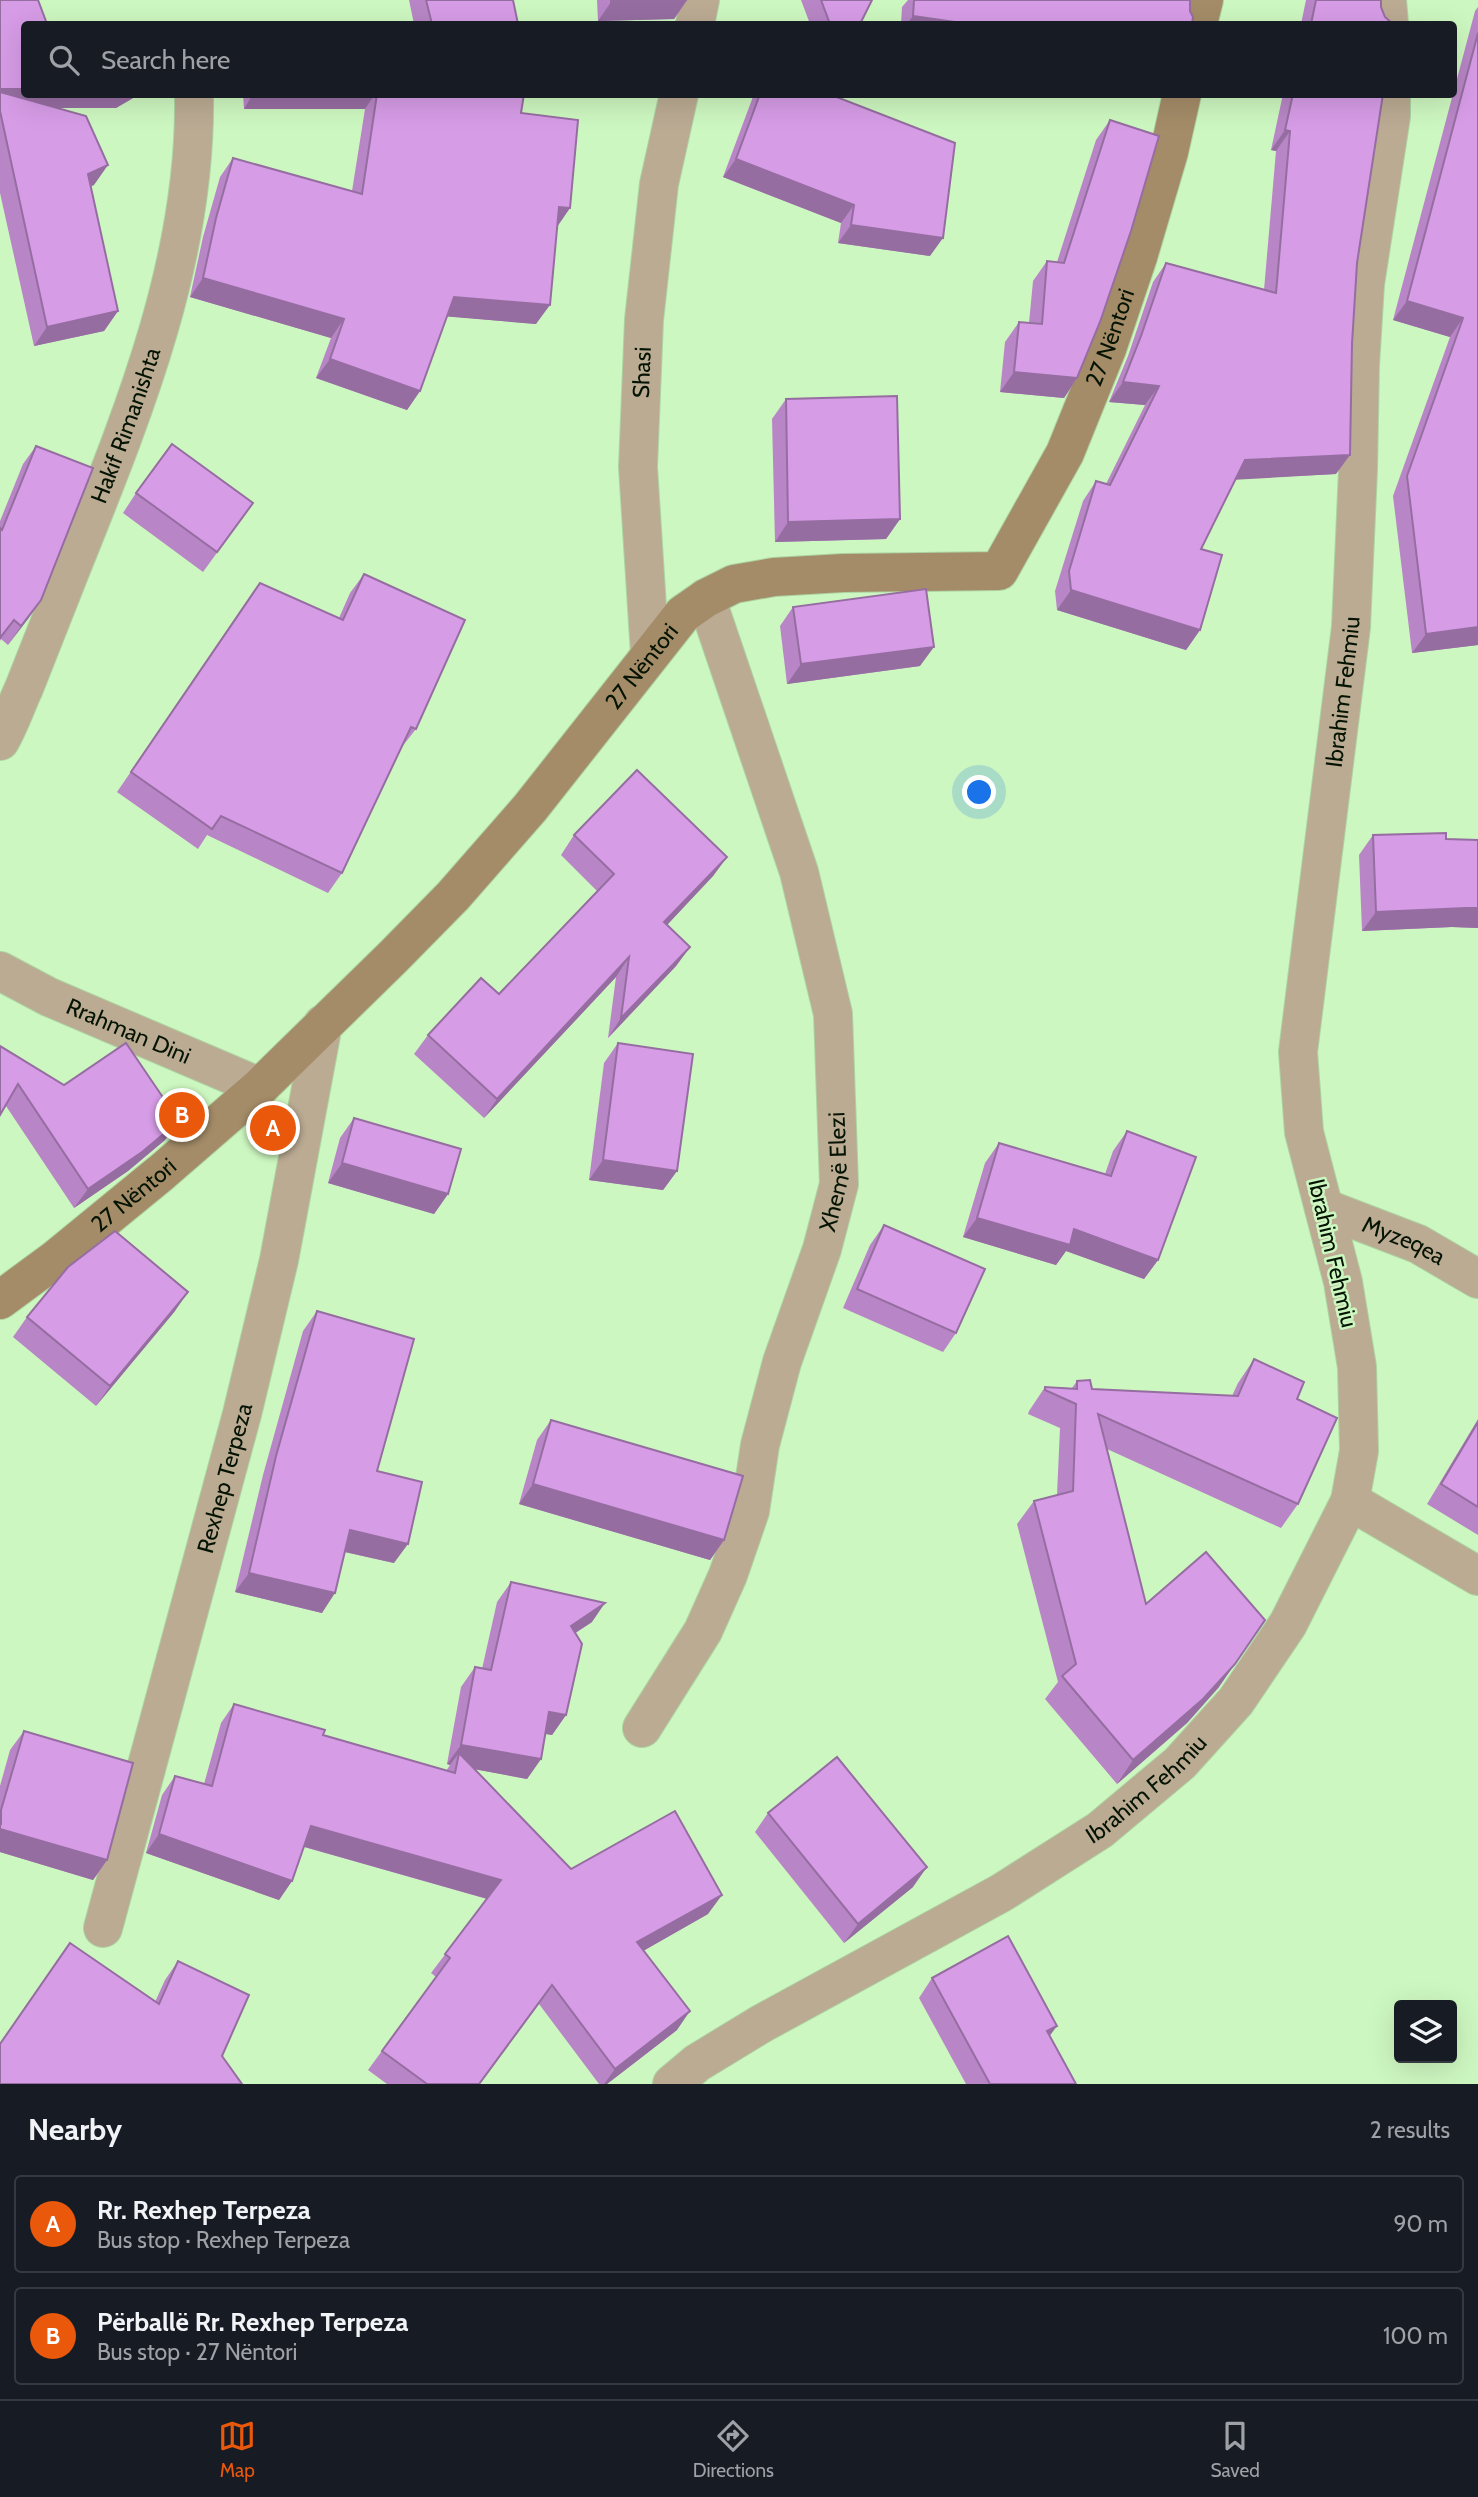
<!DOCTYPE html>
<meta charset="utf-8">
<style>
body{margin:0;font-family:Cabin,sans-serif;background:#20242c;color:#f1f3f6}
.controls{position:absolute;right:21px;bottom:21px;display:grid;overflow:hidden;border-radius:7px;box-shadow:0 7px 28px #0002}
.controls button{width:63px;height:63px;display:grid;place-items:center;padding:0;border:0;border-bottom:2px solid #363941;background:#171b24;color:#f1f3f6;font:35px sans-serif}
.you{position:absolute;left:980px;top:793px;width:24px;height:24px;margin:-18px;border:5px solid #fff;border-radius:50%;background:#1a73e8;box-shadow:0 0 0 10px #1a73e833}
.badge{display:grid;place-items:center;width:46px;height:46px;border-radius:50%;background:#ea580c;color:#fff;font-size:23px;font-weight:700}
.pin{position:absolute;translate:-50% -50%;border:4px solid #fff;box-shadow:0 2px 7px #0006}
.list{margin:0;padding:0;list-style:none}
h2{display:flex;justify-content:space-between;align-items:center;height:91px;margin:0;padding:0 28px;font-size:30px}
h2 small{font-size:23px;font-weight:400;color:#9ea1a6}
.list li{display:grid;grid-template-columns:46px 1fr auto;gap:21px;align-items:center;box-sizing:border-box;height:98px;margin:0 14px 14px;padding:0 14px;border:2px solid #363941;border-radius:7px}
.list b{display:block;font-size:26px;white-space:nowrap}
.list p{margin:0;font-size:23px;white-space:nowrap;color:#9ea1a6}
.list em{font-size:23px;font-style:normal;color:#9ea1a6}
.icon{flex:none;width:38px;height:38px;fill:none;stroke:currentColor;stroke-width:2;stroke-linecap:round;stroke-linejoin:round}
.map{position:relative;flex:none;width:1478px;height:2084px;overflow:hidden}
.search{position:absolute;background:#171b24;box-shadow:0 7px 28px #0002;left:21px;right:21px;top:21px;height:77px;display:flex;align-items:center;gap:18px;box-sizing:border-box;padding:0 24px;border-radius:7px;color:#9ea1a6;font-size:26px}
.sheet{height:315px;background:#171b24}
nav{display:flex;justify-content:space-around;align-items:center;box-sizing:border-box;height:98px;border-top:2px solid #363941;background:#171b24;font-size:19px;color:#9ea1a6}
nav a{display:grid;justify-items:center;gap:4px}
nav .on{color:#ea580c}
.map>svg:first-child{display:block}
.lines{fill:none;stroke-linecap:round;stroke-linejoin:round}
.street-casing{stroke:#add3a2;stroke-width:40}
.secondary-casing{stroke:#add3a2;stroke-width:40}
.street{stroke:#bbab93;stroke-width:38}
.secondary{stroke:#a48c68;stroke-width:38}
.wall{fill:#b886c6}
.shaded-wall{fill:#966da1}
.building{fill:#d69ce6;stroke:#966da1;stroke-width:2}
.labels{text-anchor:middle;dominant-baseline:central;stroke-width:5;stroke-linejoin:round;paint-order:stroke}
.street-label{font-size:23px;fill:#051302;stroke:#cdf7c0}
</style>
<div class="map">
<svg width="1478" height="2084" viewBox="0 0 1478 2084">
<rect width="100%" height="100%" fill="#cdf7c0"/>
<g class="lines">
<defs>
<g id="street">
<path d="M 1387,0 L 1389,24"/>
<path d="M 695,24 L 700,0"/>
<path id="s1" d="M 650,654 L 638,467 L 644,320 L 659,184 L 679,94"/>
<path id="s2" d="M 0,741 C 10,724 16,705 24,688 C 39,650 54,612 69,574 C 130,421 197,263 194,94"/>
<path id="s3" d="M 0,971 L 49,997 L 260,1087"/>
<path id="s4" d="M 1324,1208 L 1418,1244 L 1478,1279"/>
<path d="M 1350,1501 L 1478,1576"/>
<path id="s5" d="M 642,1728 L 703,1631 L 728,1575 L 750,1511 L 760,1445 L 782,1362 L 822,1249 L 839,1184 L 833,1014 L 799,872 L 706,598"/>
<path id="s6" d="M 103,1928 L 242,1414 L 279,1260 L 323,1024"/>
<path id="s7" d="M 672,2084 L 697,2063 L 761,2024 L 1001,1893 L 1100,1830 L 1180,1763 L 1236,1701 L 1288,1624 L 1350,1501 L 1359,1451 L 1357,1367 L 1343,1282 L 1304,1132 L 1298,1052 L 1351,627 L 1358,470 L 1360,365 L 1365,284 L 1391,116 L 1391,94"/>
</g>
<g id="secondary">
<path d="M 1198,24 L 1204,0"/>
<path id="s8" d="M 0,1300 L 57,1258 L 162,1172 L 260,1087 L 393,957 L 453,896 L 530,808 L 683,614 L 706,598 L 734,584 L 774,577 L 843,573 L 999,571 L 1065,453 L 1107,349 L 1138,257 L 1169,152 L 1182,94"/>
</g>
</defs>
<use href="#street" class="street-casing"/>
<use href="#secondary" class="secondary-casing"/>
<use href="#street" class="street"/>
<use href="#secondary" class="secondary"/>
</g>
<g class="wall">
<path d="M 0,0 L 24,94 L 140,94 L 116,108 L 57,108 L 94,185 L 91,186 L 118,311 L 104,331 L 34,346 L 0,193 Z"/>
<path d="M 409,0 L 513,0 L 518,24 L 414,24 Z"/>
<path d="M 597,0 L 687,0 L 674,19 L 598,21 Z"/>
<path d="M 801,0 L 872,0 L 860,24 L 810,24 Z"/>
<path d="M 908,0 L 1190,0 L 1190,11 L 1192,24 L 901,24 L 902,7 Z"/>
<path d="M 1306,0 L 1381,0 L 1381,7 L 1385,17 L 1393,24 L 1301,24 Z"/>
<path d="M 1478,7 L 1478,645 L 1412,653 L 1393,496 L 1450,337 L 1393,320 L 1475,11 Z"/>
<path d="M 243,94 L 524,94 L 521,113 L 570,208 L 557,226 L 536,324 L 447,316 L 420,391 L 407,410 L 316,378 L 331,338 L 190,297 L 203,237 L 220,177 L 233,158 L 352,191 L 365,109 L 244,109 Z"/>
<path d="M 754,94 L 829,94 L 930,256 L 838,243 L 841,223 L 723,177 Z"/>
<path d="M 1283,94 L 1383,94 L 1357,263 L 1336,474 L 1235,479 L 1201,549 L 1200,630 L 1186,650 L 1057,610 L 1055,591 L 1083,501 L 1096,481 L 1106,484 L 1145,405 L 1109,402 L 1128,356 L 1153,282 L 1166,263 L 1264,290 L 1276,151 L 1271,150 Z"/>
<path d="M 1110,120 L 1077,378 L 1064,398 L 1000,392 L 1005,342 L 1019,322 L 1029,323 L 1033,281 L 1047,261 L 1057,262 L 1096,140 Z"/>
<path d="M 786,399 L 900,519 L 886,539 L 775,542 L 772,419 Z"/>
<path d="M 36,446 L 41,600 L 8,645 L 1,639 L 0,641 L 0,521 L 23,464 Z"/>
<path d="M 136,493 L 253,503 L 203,572 L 123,513 Z"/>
<path d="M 364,574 L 416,729 L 401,748 L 342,873 L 328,893 L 207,835 L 198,849 L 117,792 L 260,583 L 339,618 L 350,593 Z"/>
<path d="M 793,607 L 920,666 L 787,684 L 780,626 Z"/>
<path d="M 574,835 L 727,857 L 713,876 L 667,925 L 690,947 L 676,966 L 608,1038 L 616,977 L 484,1118 L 414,1054 L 428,1035 L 499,994 L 597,891 L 561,855 Z"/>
<path d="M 1373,835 L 1478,840 L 1478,928 L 1452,927 L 1362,931 L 1359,855 Z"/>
<path d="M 618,1043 L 677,1171 L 663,1190 L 589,1180 L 604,1063 Z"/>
<path d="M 0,1046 L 64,1085 L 165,1140 L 128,1171 L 74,1208 L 6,1106 Z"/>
<path d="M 354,1118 L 448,1194 L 434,1214 L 328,1183 L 340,1138 Z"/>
<path d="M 1127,1131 L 1158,1260 L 1144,1279 L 1066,1251 L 1056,1265 L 963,1237 L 985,1163 L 999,1143 L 1105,1174 L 1113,1151 Z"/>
<path d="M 884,1225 L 956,1333 L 943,1352 L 843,1308 L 870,1245 Z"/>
<path d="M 175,1311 L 96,1406 L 13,1337 L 27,1317 Z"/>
<path d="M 317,1311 L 377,1471 L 394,1563 L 345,1552 L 322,1613 L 235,1592 L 263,1475 L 303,1331 Z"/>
<path d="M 1254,1359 L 1297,1399 L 1298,1504 L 1281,1528 L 1107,1449 L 1146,1604 L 1219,1687 L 1187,1723 L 1117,1784 L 1045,1699 L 1058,1682 L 1017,1524 L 1034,1501 L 1057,1495 L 1060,1428 L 1028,1414 L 1029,1411 L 1045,1387 L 1072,1388 L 1077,1381 L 1092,1389 L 1232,1396 L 1238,1383 Z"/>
<path d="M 1478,1419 L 1478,1535 L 1427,1504 Z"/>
<path d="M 551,1420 L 724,1540 L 710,1560 L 519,1504 L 537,1440 Z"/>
<path d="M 511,1582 L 592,1622 L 575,1633 L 566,1715 L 552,1735 L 545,1734 L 541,1759 L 527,1779 L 475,1769 L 571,1869 L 708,1914 L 644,1950 L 677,2030 L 607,2084 L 599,2084 L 539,2004 L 480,2084 L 387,2084 L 368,2070 L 436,1977 L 431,1973 L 487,1899 L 304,1847 L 292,1881 L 279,1900 L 146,1853 L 162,1795 L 175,1776 L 204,1784 L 221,1723 L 234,1704 L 323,1735 L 446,1771 L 450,1765 L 447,1764 L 461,1687 L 475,1667 L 482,1669 L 497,1602 Z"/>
<path d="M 24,1731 L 107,1860 L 93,1880 L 0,1852 L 0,1786 L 10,1750 Z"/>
<path d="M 768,1813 L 913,1887 L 844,1943 L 755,1832 Z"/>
<path d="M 178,1961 L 222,2056 L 155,2002 L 165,1980 Z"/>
<path d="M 932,1978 L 1050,2036 L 1076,2084 L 966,2084 L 919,1998 Z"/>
</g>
<g class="shaded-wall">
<path d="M 687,0 L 674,19 L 598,21 L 611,2 Z"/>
<path d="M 913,16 L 969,24 L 907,24 Z"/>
<path d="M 0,89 L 24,89 L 24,94 L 140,94 L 116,108 L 0,108 Z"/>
<path d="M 253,94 L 375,94 L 365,109 L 244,109 Z"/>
<path d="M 1285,130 L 1290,131 L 1276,151 L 1271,150 Z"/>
<path d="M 736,159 L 854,205 L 841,223 L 723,177 Z"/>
<path d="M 108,165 L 94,185 L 74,194 L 88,174 Z"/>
<path d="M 559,207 L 570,208 L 557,227 Z"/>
<path d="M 851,225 L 943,238 L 930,256 L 838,243 Z"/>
<path d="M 203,278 L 344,319 L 331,338 L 190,297 Z"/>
<path d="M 454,297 L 550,305 L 536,324 L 441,316 Z"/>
<path d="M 1407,301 L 1463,318 L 1450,337 L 1393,320 Z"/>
<path d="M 118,311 L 104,331 L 34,346 L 47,327 Z"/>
<path d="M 330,359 L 420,391 L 407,410 L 316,378 Z"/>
<path d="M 1014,372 L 1077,378 L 1064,398 L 1000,392 Z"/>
<path d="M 1123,382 L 1159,386 L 1145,405 L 1109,402 Z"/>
<path d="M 1350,455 L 1336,474 L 1231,480 L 1245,460 Z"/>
<path d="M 900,519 L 886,539 L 775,542 L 788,522 Z"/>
<path d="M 1071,590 L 1200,630 L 1186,650 L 1057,610 Z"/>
<path d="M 41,600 L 28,619 L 8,645 L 21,626 Z"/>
<path d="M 1478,627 L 1478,645 L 1412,653 L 1426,634 Z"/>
<path d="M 934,647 L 920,666 L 787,684 L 801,664 Z"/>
<path d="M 727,857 L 713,876 L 651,942 L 664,922 Z"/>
<path d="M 1466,908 L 1478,908 L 1478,928 L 1452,927 L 1362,931 L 1376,912 Z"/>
<path d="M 690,947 L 676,966 L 608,1038 L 621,1018 Z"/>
<path d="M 629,957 L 616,977 L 484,1118 L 497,1099 Z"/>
<path d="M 179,1121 L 165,1140 L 128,1171 L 74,1208 L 88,1189 Z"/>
<path d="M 603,1160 L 677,1171 L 663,1190 L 589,1180 Z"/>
<path d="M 342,1163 L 448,1194 L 434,1214 L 328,1183 Z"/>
<path d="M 977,1218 L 1074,1229 L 1158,1260 L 1144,1279 L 1066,1251 L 1056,1265 L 963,1237 Z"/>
<path d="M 188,1292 L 175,1311 L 96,1406 L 110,1386 Z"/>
<path d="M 533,1484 L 724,1540 L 710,1560 L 519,1504 Z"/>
<path d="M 350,1530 L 408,1544 L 394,1563 L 336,1550 Z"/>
<path d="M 249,1573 L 335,1593 L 322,1613 L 235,1592 Z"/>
<path d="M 605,1603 L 592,1622 L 557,1645 L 571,1626 Z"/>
<path d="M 1235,1664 L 1219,1687 L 1187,1723 L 1117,1784 L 1133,1760 Z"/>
<path d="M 549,1712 L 566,1715 L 552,1735 L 535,1732 Z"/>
<path d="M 461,1745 L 541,1759 L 527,1779 L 457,1766 L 459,1753 L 450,1765 L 447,1764 Z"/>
<path d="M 311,1826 L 501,1880 L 488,1899 L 298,1845 Z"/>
<path d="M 0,1829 L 107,1860 L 93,1880 L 0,1852 Z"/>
<path d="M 159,1834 L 292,1881 L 279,1900 L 146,1853 Z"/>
<path d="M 927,1867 L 913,1887 L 844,1943 L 858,1924 Z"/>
<path d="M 722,1895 L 708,1914 L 624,1962 L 637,1942 Z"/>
<path d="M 690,2011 L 677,2030 L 607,2084 L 604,2084 L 615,2069 Z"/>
<path d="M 1057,2026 L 1043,2045 L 1047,2031 Z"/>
</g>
<g class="building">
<path d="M 0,0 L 38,0 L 47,24 L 24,24 L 24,89 L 0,89 Z"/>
<path d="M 426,0 L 513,0 L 518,24 L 432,24 Z"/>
<path d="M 611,0 L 687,0 L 611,2 Z"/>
<path d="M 821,0 L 872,0 L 860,24 L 830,24 Z"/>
<path d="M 914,0 L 1190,0 L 1190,11 L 1193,17 L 1192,24 L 969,24 L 913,16 Z"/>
<path d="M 1316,0 L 1381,0 L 1381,7 L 1385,17 L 1393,24 L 1311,24 Z"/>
<path d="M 1478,33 L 1478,627 L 1426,634 L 1407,476 L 1463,318 L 1407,301 Z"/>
<path d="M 0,92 L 86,116 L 108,165 L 88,174 L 118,311 L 47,327 L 0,111 Z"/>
<path d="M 377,94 L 524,94 L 521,113 L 578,120 L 570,208 L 559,207 L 550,305 L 454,297 L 420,391 L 330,359 L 344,319 L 203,278 L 216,218 L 233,158 L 362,194 Z"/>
<path d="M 760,94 L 829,94 L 955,143 L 943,238 L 851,225 L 854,205 L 736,159 Z"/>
<path d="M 1293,94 L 1383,94 L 1357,263 L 1352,344 L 1350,455 L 1245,460 L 1201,549 L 1222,555 L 1200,630 L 1071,590 L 1069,571 L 1096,481 L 1110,485 L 1159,386 L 1123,382 L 1141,336 L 1166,263 L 1276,293 L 1290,131 L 1285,130 Z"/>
<path d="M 1110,120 L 1159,136 L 1131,231 L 1100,322 L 1077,378 L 1014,372 L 1019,322 L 1042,324 L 1047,261 L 1064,263 Z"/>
<path d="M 897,396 L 900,519 L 788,522 L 786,399 Z"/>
<path d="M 172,444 L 253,503 L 217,552 L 136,493 Z"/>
<path d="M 36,446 L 93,468 L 41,600 L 21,626 L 14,620 L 0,638 L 0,528 L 2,530 Z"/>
<path d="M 364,574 L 465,620 L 416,729 L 411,727 L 342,873 L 221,816 L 212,829 L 131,772 L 260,583 L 343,620 Z"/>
<path d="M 926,589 L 934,647 L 801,664 L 793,607 Z"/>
<path d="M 637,770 L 727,857 L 664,922 L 690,947 L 621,1018 L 629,957 L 497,1099 L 428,1035 L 481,978 L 499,994 L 614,874 L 574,835 Z"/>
<path d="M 1446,833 L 1446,839 L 1478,840 L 1478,908 L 1466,908 L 1376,912 L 1373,835 Z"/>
<path d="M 126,1043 L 179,1121 L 142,1152 L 88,1189 L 18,1084 L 0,1115 L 0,1046 L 64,1085 Z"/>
<path d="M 618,1043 L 693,1054 L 677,1171 L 603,1160 Z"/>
<path d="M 354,1118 L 461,1149 L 448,1194 L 342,1163 Z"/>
<path d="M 1127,1131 L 1196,1157 L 1158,1260 L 1074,1229 L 1070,1245 L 977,1218 L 999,1143 L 1111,1176 Z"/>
<path d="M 884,1225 L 985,1269 L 956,1333 L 857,1289 Z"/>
<path d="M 115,1231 L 188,1292 L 110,1386 L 27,1317 L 68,1267 Z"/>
<path d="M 317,1311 L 414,1339 L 377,1471 L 422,1482 L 408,1544 L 350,1530 L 335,1593 L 249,1573 L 276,1456 Z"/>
<path d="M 1254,1359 L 1304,1382 L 1297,1399 L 1337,1418 L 1298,1504 L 1098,1414 L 1146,1604 L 1206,1552 L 1265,1620 L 1235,1664 L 1203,1699 L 1133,1760 L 1062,1676 L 1076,1664 L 1034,1501 L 1073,1491 L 1076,1404 L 1045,1390 L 1045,1387 L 1077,1389 L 1077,1381 L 1090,1380 L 1092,1389 L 1238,1396 Z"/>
<path d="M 551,1420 L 743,1476 L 724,1540 L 533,1484 Z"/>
<path d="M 1478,1422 L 1478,1507 L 1441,1484 Z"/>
<path d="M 511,1582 L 605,1603 L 571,1626 L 582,1644 L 566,1715 L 549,1712 L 541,1759 L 461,1745 L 475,1667 L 491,1670 Z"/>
<path d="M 234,1704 L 325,1730 L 323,1735 L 455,1773 L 459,1753 L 571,1869 L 675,1811 L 722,1895 L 637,1942 L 690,2011 L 615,2069 L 552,1985 L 479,2084 L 427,2084 L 382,2051 L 450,1958 L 445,1954 L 501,1880 L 311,1826 L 292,1881 L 159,1834 L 175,1776 L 212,1786 Z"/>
<path d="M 24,1731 L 133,1763 L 107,1860 L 0,1829 L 0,1822 L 1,1823 L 1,1810 Z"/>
<path d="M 837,1757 L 927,1867 L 858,1924 L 768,1813 Z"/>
<path d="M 1008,1936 L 1057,2026 L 1047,2031 L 1076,2084 L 990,2084 L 932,1978 Z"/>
<path d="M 70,1943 L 159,2004 L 178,1961 L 249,1995 L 222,2056 L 242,2084 L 0,2084 L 0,2044 Z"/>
</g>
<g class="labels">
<g class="street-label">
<text stroke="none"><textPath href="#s8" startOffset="1556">27 Nëntori</textPath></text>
<text stroke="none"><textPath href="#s1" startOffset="282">Shasi</textPath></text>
<text stroke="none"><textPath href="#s2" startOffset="340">Hakif Rimanishta</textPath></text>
<text stroke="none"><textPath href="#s8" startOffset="905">27 Nëntori</textPath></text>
<text stroke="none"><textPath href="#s7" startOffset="1736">Ibrahim Fehmiu</textPath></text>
<text stroke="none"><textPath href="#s3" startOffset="142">Rrahman Dini</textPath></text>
<text stroke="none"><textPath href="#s5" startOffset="595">Xhemë Elezi</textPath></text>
<text stroke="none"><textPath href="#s8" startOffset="170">27 Nëntori</textPath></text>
<text stroke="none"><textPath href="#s4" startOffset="86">Myzeqea</textPath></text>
<text transform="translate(1333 1253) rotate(77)">Ibrahim Fehmiu</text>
<text stroke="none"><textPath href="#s6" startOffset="466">Rexhep Terpeza</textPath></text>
<text stroke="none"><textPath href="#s7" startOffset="560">Ibrahim Fehmiu</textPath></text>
</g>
</g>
</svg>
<div class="controls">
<button><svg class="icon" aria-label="layers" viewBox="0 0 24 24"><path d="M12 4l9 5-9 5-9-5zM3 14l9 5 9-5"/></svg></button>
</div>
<div class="you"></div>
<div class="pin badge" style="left:273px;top:1128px">A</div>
<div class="pin badge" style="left:182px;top:1115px">B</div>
<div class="search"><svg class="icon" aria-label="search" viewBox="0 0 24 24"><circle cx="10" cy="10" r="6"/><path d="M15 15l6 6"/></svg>Search here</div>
</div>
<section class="sheet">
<h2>Nearby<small>2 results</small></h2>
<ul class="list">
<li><span class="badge">A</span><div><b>Rr. Rexhep Terpeza</b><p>Bus stop · Rexhep Terpeza</p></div><em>90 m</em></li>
<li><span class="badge">B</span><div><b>Përballë Rr. Rexhep Terpeza</b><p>Bus stop · 27 Nëntori</p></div><em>100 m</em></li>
</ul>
</section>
<nav>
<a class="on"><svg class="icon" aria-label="map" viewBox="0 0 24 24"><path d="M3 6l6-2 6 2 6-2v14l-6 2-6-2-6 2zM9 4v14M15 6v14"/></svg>Map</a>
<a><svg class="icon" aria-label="directions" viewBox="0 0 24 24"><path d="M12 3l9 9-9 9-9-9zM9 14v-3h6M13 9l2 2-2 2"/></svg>Directions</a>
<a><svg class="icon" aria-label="saved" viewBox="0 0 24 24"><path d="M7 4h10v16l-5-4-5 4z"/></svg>Saved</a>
</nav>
